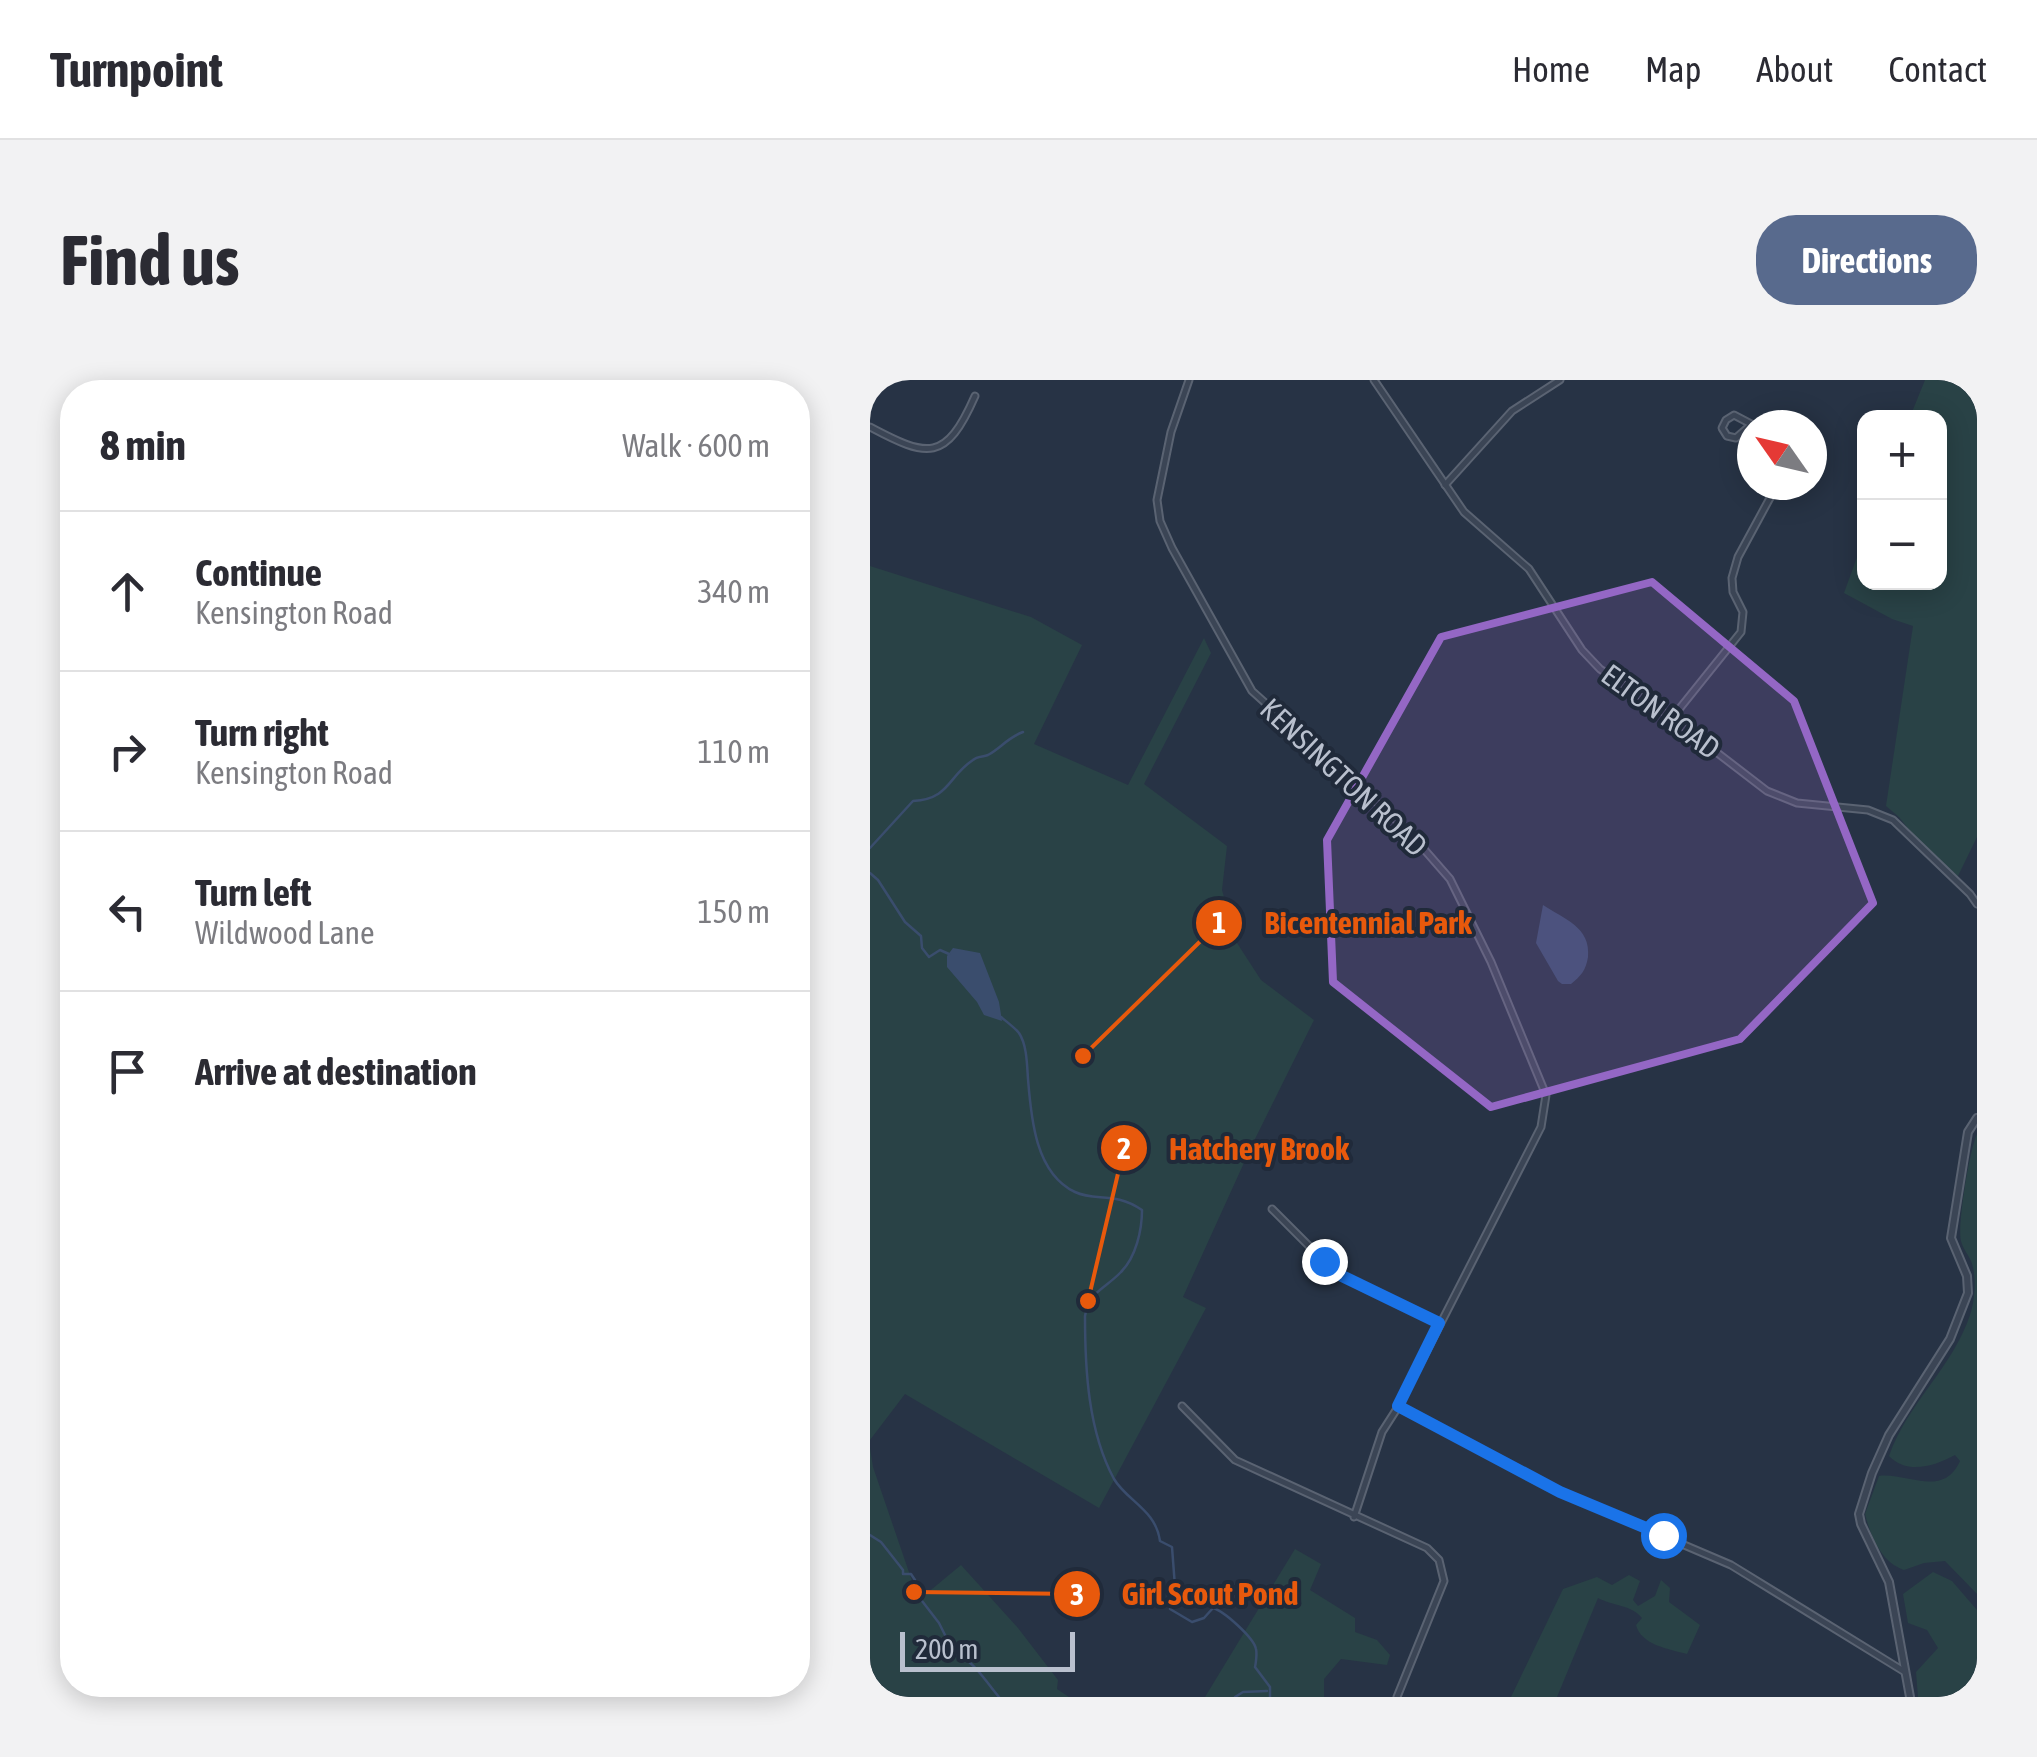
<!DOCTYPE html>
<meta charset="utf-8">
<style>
body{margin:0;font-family:"Asap Condensed",sans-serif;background:#f2f2f3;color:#2b2b33}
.controls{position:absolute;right:30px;top:30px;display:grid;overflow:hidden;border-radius:20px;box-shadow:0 5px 25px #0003}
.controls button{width:90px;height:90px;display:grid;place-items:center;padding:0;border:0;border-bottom:2px solid #e1e1e2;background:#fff;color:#2b2b33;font:50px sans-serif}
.compass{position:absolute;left:867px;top:30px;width:90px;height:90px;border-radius:50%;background:#fff;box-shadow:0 5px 25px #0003;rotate:304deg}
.scale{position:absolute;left:30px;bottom:25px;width:175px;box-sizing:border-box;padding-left:10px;border:5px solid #b9c0ce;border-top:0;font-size:28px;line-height:35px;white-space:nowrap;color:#b9c0ce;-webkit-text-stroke:8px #202a3a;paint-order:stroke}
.stop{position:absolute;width:30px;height:30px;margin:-22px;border:8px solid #1a73e8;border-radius:50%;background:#fff}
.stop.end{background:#1a73e8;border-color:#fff;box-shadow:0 2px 10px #0008}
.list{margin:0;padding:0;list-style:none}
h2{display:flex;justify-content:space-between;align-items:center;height:130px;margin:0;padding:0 40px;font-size:42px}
h2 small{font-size:32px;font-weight:400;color:#7c7c81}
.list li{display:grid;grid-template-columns:65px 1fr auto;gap:30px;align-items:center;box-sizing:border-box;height:160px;padding:0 40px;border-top:2px solid #e1e1e2}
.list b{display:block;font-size:38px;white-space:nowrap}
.list p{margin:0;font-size:32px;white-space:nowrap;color:#7c7c81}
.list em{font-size:32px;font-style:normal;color:#7c7c81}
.icon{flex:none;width:55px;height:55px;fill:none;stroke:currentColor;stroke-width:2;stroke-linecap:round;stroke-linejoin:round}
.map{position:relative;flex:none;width:1107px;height:1317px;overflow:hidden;border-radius:40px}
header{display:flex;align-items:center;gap:60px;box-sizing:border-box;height:140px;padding:0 50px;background:#fff;border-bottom:2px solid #e1e1e2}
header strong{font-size:48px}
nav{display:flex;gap:55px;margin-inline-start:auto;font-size:35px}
.intro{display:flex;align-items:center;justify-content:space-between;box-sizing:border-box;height:240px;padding:0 60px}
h1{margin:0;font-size:70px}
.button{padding:25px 45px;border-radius:40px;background:#586a8d;color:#fff;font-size:35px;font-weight:700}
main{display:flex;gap:60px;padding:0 60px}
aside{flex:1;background:#fff;border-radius:40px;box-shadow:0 5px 25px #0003}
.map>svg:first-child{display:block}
.green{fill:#294246}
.water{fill:#3a4d6d}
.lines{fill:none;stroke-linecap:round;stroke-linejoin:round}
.stream{stroke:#3a4d6d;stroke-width:2.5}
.minor-casing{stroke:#5a6372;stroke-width:9}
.tertiary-casing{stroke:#5a6372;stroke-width:10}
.minor{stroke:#3b4555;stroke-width:5}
.tertiary{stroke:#3b4555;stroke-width:6}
.route{stroke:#1a73e8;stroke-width:12}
.marked{fill:#9467c5;fill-opacity:0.2;stroke:#9467c5;stroke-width:8;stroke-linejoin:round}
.labels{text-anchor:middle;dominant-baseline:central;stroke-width:8;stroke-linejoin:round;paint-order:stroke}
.street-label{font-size:30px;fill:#b9c0ce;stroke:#202a3a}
.leader{fill:none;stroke:#e8590c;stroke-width:4}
.callout-dot{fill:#e8590c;stroke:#202a3a;stroke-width:4}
.mark-label{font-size:30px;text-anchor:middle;font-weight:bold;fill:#fff}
.callout-label{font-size:32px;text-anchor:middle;font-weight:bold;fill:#e8590c;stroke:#202a3a;stroke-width:8;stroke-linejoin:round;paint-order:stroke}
</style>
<header>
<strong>Turnpoint</strong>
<nav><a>Home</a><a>Map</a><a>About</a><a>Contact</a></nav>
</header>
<div class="intro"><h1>Find us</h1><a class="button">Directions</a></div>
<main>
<aside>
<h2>8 min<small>Walk · 600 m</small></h2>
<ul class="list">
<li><svg class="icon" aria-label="ahead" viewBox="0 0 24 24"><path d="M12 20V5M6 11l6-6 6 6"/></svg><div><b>Continue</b><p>Kensington Road</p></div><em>340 m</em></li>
<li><svg class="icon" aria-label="right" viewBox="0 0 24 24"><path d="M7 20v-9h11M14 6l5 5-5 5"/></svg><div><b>Turn right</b><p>Kensington Road</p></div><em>110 m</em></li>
<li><svg class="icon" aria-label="left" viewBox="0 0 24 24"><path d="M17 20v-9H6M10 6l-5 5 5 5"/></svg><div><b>Turn left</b><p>Wildwood Lane</p></div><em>150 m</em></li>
<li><svg class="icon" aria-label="arrive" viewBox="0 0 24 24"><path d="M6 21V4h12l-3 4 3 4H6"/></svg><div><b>Arrive at destination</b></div></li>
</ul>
</aside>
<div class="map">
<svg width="1107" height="1317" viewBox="0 0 1107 1317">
<rect width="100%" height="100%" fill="#273345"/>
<g class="green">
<path d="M 1055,0 L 1107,0 L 1107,457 L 1088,496 L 1056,471 L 1029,437 L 1016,426 L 1043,246 L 1022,239 L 974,213 L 994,158 L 994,202 L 1070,202 L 1070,38 L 1040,37 Z"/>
<path d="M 0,186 L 161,237 L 212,265 L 164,364 L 258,405 L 334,258 L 341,273 L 274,404 L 357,466 L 352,510 L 367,563 L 391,600 L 444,640 L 383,763 L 313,917 L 336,928 L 229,1128 L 35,1014 L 0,1060 Z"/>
<path d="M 1107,754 L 1107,1214 L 1075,1181 L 1054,1183 L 1034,1190 C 1011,1182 1001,1157 995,1134 L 1009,1096 C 1036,1092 1073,1119 1090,1081 L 1085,1075 C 1065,1086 1037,1095 1019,1076 C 1037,1024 1083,987 1100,935 C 1105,920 1107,896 1101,881 C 1098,874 1093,869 1091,861 C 1087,845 1100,768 1107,754 Z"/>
<path d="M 0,1068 L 3,1087 L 42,1201 L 32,1211 L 37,1220 L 44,1224 L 91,1185 L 148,1248 L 188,1300 L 187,1309 L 199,1317 L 0,1317 Z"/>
<path d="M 425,1169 L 451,1184 L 440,1210 L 485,1238 L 485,1252 L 507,1260 L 520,1275 L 517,1285 L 471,1279 L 454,1299 L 454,1317 L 335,1317 Z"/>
<path d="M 1063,1192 L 1082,1201 L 1107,1230 L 1107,1317 L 1048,1317 L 1046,1292 L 1068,1268 L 1057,1250 L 1038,1243 L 1033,1214 Z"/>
<path d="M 759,1195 L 770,1201 L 763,1220 L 768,1226 L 785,1216 L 791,1200 L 800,1208 L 799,1222 L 830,1245 L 817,1274 C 799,1269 771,1265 766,1245 L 772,1238 C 762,1225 743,1226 728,1218 L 687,1317 L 641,1317 L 693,1209 L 727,1197 L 742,1205 Z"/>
</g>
<g class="water">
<path d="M 673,525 C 694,539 721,547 718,577 C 716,590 711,596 701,604 L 692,604 L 688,601 L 666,563 Z"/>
<path d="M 83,568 L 110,573 L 129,622 L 132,641 L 114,635 L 107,622 L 77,587 L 77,576 Z"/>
</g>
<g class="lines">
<g class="stream">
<path d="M 0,468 L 43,421 C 80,419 78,396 103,380 C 107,376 113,377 118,375 C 131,368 137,358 153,352"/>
<path d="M 0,493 L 8,500 L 35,542 L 51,556 L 52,568 L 59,577 L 70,570 L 79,574"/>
<path d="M 131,637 C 137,642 145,648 149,653 C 157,665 157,685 158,699 C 161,737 165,793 205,812 C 226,822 244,811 272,830 C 272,850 266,877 251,892 C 235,909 219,911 215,936 C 215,989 218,1051 244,1099 C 257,1121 286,1130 290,1161 L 302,1167 L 306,1220 L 300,1229 L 322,1242 L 334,1238 L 343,1228 C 354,1231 384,1258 386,1269 C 387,1273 386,1283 385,1287 L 400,1307 L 400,1317"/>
<path d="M 0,1155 L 11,1162 L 33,1190 L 33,1194 L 41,1194 L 45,1200"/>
<path d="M 49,1217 L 69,1243 L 84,1273 C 105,1281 115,1301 129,1317"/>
<path d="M 365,1317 L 373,1312 L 397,1311"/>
</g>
<defs>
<g id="minor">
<path d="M 319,0 L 301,52 L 287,120 L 290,141 L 302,168 L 382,311 L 539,452 L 580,499 L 621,582 L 676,715 L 671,747 L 528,1027 L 690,1112 L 861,1185 L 1035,1292"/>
<path d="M 504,0 L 594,132 L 659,189 L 712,270 L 730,289 L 802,338 L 897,411 L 927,423 L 998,430 L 1023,440 L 1100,514 L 1107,524"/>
<path d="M 881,45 L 866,58 L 857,56 L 852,48 L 856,40 L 864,35 L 883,45"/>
<path d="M 0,47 C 58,78 76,82 105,16"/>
<path d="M 575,105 L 642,31 L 690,0"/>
<path d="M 802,338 L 871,252 L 873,232 L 863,212 L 862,198 L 868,177 L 907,105"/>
<path d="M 402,829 L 466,893 L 569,943"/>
<path d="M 312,1026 L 365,1080 L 557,1168 L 569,1180 L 574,1201 L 527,1317"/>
<path d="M 484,1137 L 512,1052 L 528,1027"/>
</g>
<path id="tertiary" d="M 1040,1317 L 1019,1202 L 991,1144 L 989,1134 L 1002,1093 L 1019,1055 L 1080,959 L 1098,913 L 1097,896 L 1081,858 L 1098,752 L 1107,738"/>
</defs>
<use href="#minor" class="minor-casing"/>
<use href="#tertiary" class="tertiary-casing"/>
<use href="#minor" class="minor"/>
<use href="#tertiary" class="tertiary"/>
</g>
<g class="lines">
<path class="route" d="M 454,881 L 466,893 L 569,943 L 528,1026 L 690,1112 L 793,1155"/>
</g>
<path class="marked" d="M 782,202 L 924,321 L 1003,523 L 870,659 L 621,727 L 463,602 L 457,460 L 571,257 Z"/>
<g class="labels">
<g class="street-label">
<text transform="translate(791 331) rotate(36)">ELTON ROAD</text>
<text transform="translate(474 397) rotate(43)">KENSINGTON ROAD</text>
</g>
</g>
<path class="leader" d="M213 676L349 543M218 921L254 768M44 1212L207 1214"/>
<g class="callout-dot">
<circle cx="213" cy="676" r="10"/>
<circle cx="218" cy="921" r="10"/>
<circle cx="44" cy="1212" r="10"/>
<circle cx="349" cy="543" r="25"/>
<circle cx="254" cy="768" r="25"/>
<circle cx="207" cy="1214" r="25"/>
</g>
<g class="mark-label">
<text x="349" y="553">1</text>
<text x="254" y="779">2</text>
<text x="207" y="1225">3</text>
</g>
<g class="callout-label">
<text x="498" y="554">Bicentennial Park</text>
<text x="389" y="780">Hatchery Brook</text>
<text x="340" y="1225">Girl Scout Pond</text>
</g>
</svg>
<div class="controls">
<button>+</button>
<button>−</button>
</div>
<svg class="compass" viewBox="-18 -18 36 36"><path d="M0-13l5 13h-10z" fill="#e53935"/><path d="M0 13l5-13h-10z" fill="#7c7c81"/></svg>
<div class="scale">200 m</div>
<div class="stop" style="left:793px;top:1155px"></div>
<div class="stop end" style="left:454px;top:881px"></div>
</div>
</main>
